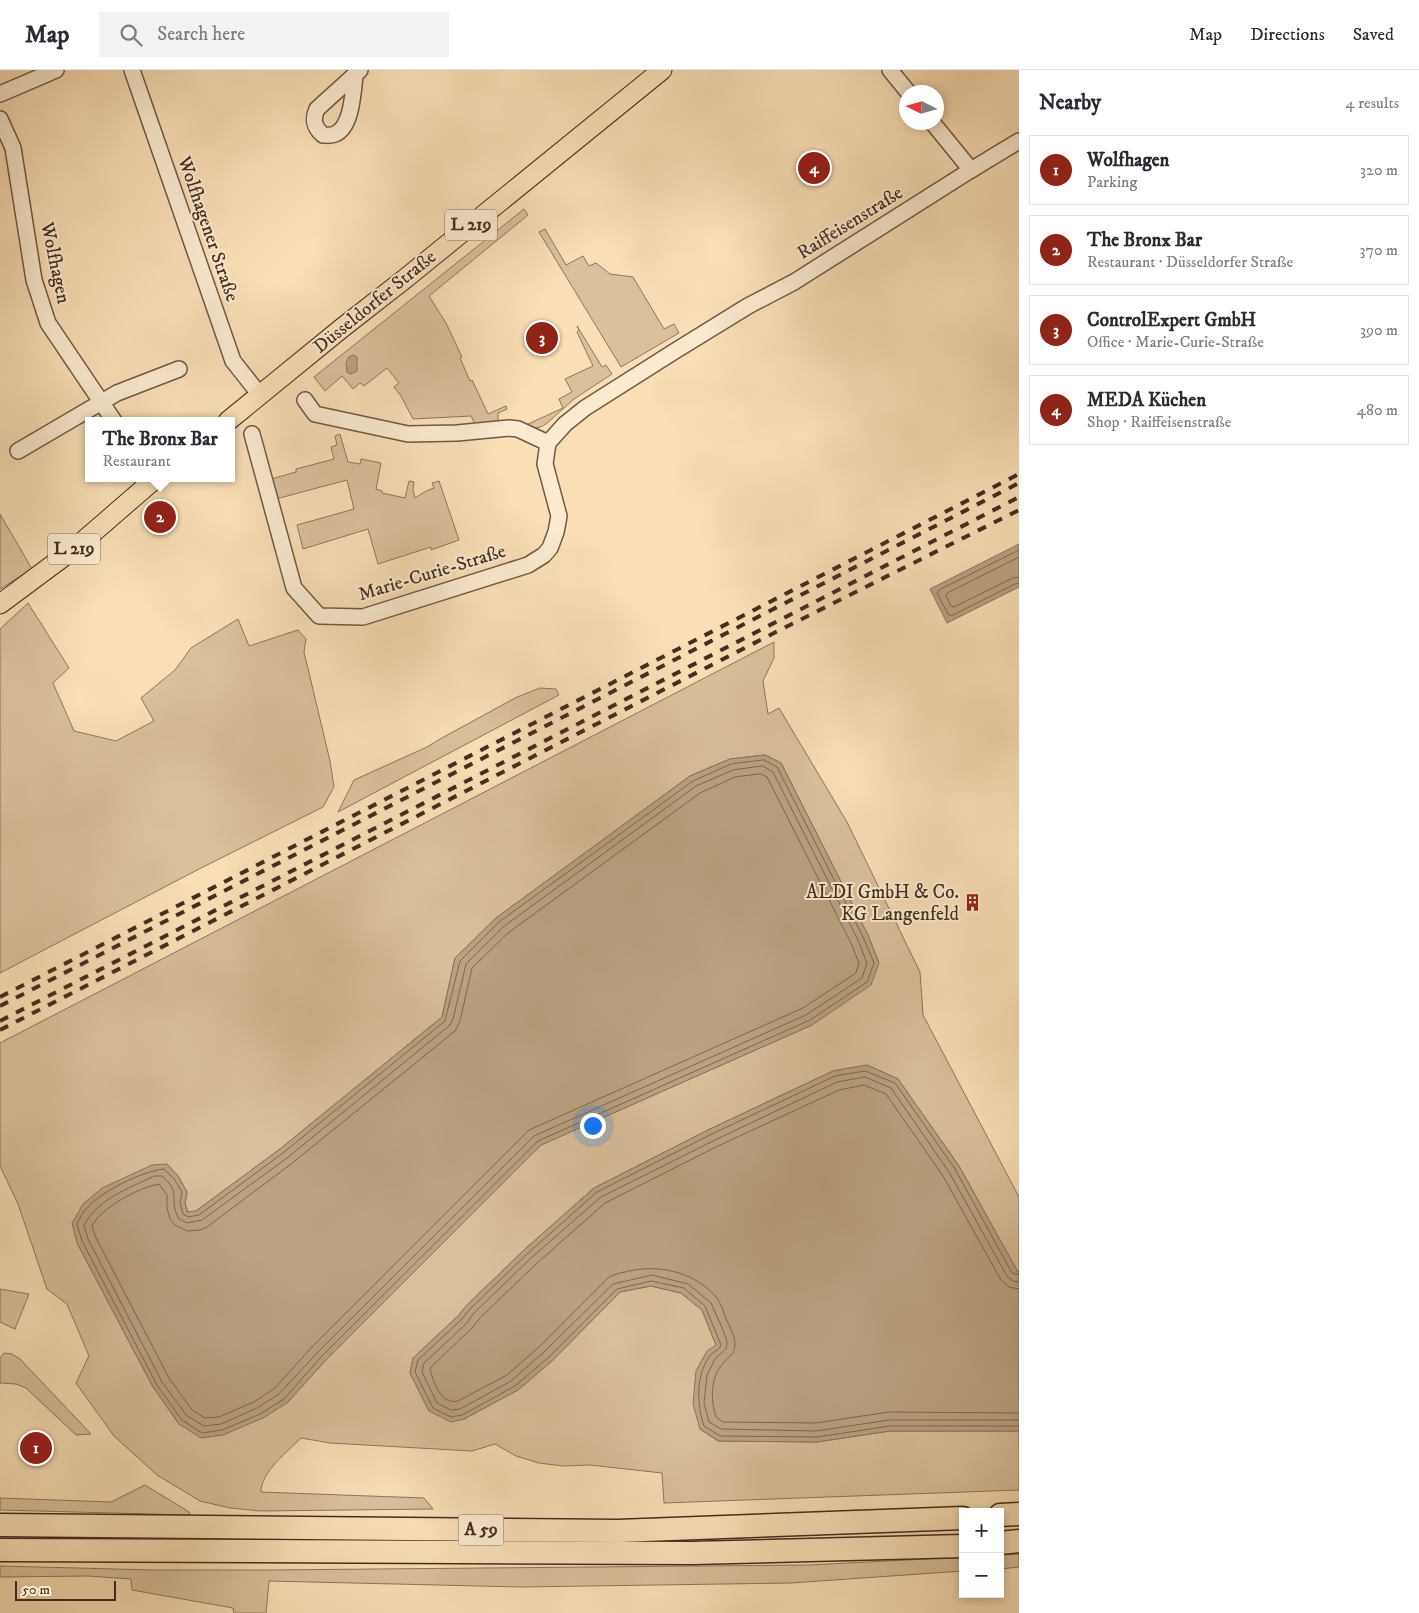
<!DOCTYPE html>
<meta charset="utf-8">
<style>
body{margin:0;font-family:"IM FELL DW Pica",serif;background:#f2f2f3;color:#2b2b33}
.controls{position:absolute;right:15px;bottom:15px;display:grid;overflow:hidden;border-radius:0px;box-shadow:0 2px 8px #0003}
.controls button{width:45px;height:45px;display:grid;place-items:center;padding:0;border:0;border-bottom:1px solid #e1e1e2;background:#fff;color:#2b2b33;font:25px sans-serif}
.compass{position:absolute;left:899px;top:15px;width:45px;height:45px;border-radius:50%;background:#fff;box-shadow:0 2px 8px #0003;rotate:275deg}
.scale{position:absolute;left:15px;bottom:12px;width:101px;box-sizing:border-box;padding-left:5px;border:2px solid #432d1e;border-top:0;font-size:14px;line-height:18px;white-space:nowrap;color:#432d1e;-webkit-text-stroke:4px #fbead0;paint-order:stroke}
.you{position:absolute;left:592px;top:1055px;width:18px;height:18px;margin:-12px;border:4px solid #fff;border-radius:50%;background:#1a73e8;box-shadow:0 0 0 8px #1a73e833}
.badge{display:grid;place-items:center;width:32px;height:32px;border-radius:50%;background:#8f2418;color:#fff;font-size:16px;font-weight:700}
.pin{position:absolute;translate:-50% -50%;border:2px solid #fff;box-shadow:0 1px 5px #0006}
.popup{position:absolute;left:85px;top:347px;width:150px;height:65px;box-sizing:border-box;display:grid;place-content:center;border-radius:0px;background:#fff;filter:drop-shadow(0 1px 4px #0005);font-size:16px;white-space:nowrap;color:#7c7c81}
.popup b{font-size:19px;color:#2b2b33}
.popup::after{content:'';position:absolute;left:50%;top:100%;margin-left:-10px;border:10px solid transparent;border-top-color:#fff}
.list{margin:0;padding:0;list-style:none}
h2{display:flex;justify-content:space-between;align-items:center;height:65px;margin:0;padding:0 20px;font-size:21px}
h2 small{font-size:16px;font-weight:400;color:#7c7c81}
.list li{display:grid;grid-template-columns:32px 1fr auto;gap:15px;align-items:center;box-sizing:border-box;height:70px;margin:0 10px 10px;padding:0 10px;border:1px solid #e1e1e2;border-radius:0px}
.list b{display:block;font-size:19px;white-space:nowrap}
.list p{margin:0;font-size:16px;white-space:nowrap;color:#7c7c81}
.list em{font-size:16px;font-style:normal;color:#7c7c81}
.icon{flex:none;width:28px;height:28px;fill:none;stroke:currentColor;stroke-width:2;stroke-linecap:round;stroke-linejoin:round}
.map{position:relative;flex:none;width:1019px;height:1543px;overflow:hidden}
header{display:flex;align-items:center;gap:30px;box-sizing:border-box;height:70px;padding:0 25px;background:#fff;border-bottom:1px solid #e1e1e2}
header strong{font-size:24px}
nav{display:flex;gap:28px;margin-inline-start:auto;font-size:18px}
.search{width:350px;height:45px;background:#f2f2f3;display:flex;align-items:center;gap:12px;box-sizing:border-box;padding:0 18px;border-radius:0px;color:#7c7c81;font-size:19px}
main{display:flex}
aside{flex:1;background:#fff}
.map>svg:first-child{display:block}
.green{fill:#dac09c;stroke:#8e765d;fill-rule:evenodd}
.water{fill:#bba282;stroke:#8b735a}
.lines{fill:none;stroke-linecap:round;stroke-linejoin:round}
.shore{stroke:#7f6850;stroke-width:1}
.minor-casing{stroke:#705944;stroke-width:18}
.major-casing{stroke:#432d1e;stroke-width:21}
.highway-casing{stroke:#432d1e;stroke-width:25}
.minor{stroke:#fbead0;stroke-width:15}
.major{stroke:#f9deb6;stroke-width:19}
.highway{stroke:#f9deb6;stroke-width:22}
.rail{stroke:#432d1e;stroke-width:4;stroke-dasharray:9 9;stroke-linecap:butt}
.labels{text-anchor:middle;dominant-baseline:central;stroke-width:4;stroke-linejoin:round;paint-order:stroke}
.shield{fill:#fbead0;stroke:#7a6653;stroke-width:1}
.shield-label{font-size:18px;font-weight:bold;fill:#432d1e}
.street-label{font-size:19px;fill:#432d1e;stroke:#fbead0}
.poi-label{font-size:19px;fill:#432d1e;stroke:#fbead0;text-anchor:end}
</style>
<header>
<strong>Map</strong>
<div class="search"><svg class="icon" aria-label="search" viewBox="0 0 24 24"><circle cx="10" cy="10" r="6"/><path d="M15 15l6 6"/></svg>Search here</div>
<nav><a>Map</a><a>Directions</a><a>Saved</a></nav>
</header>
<main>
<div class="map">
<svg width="1019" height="1543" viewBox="0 0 1019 1543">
<rect width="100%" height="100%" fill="#f9deb6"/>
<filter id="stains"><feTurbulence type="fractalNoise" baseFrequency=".004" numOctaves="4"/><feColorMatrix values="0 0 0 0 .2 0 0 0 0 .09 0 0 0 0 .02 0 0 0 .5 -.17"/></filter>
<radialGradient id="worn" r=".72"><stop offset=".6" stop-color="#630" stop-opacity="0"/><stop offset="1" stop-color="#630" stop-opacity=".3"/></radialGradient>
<g class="green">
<path d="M 524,139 L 528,145 L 429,226 L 446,253 L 462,287 L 460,288 L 470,311 L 472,310 L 488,344 L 506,336 L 507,339 L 498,343 L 498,354 L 476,356 L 471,346 L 413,349 L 401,326 L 394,317 L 399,313 L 387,298 L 364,316 L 360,313 L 353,319 L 342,306 L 325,321 L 314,307 Z"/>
<path d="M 545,159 L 566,195 L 583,186 L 589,196 L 596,193 L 610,204 L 633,207 L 664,259 L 674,254 L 679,263 L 621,297 L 539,162 Z"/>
<path d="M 577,256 L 602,297 L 606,295 L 612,304 L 574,329 L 546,354 C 540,358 533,360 526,355 L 563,338 L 559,329 L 572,322 L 565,309 L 593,296 L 577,262 L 579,260 Z"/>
<path d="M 340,364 L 348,392 L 360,394 L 361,389 L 381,393 L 376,419 L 382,421 L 382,423 L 405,428 L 409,411 L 414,412 L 413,420 L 415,428 L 426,421 L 434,418 L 432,413 L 439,411 L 459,470 L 431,480 L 431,477 L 378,494 L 368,459 L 303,479 L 297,455 L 354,439 L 347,410 L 276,429 L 271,409 L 296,402 L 296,399 L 334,389 L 331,377 L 337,375 L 335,366 Z"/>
<path d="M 0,444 L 32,499 L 0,519 Z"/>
<path d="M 28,533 L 69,598 L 53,613 L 74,661 L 116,671 L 154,651 L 141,628 L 175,600 L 191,578 L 238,549 L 249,576 L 298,560 L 306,569 L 304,582 L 330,691 L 334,717 L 323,737 L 201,798 L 0,903 L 0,559 Z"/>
<path d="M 774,572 L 774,588 L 763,611 L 768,644 L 779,638 L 847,752 L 920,902 L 923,945 L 1019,1127 L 1019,1204 L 959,1096 L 898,1009 L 867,995 L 833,1001 L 710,1059 L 594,1118 L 524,1180 L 466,1236 L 458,1246 L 413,1288 L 410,1303 L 429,1341 L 464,1349 L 518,1320 L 553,1290 L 620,1222 L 651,1216 L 681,1223 L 702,1240 L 716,1275 L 700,1359 L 718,1371 L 817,1372 L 890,1361 L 1019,1361 L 1019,1420 L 664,1433 L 662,1403 L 590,1395 L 563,1396 L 539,1393 L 516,1386 L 495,1374 L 472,1381 L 330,1373 L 301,1368 C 287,1382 261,1402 261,1422 L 424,1428 L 433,1439 L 260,1441 L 230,1438 L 200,1431 L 157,1405 L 114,1366 L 76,1313 L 89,1286 L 67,1234 L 47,1219 L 18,1134 L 0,1096 L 0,973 ZM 765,685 L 781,693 L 868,865 L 879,893 L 812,955 L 541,1075 L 325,1291 L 287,1333 L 179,1354 L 153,1317 L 77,1173 L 167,1094 L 178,1106 L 187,1122 L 185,1133 L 188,1142 L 196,1141 L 280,1079 L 442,947 L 455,888 L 496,848 L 690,706 L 730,689 Z"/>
<path d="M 540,618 L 556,619 L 559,625 L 338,742 L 354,710 L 427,677 L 440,669 L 517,627 Z"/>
<path d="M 0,1219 L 29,1224 L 15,1259 L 0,1252 Z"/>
<path d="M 4,1283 L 12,1284 L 20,1289 L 91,1364 L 76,1365 L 26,1318 L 16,1314 L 0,1313 L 0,1288 Z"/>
<path d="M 145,1415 L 186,1440 L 190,1443 L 189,1445 L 0,1440 L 0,1428 L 111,1432 Z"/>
<path d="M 1019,1484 L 1019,1497 L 1000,1499 L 1000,1485 Z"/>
<path d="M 963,1487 L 963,1501 L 791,1513 L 521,1517 L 269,1511 L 266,1543 L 234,1543 L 233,1538 L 132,1520 L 131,1509 L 88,1506 L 0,1507 L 0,1496 L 153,1500 L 269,1500 L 810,1495 Z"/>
</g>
<g class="water">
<path d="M 353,285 L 357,287 L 357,301 L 351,304 L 347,302 L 346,293 L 349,287 Z"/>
<path d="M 1019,474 L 1019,517 L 947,553 L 930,519 Z"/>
<path d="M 765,685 L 781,693 L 868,865 L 879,893 L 871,915 L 812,955 L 541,1075 L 325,1291 L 287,1333 L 263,1348 L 223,1365 L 201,1368 L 179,1354 L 153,1317 L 77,1173 L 72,1153 L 83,1134 L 102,1118 L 152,1095 L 167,1094 L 178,1106 L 187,1122 L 185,1133 L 187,1142 L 196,1141 L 280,1079 L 442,947 L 455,888 L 496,848 L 690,706 L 730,689 Z"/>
<path d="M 867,995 L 898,1009 L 959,1096 L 1019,1204 L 1019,1361 L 890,1361 L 817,1372 L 719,1371 L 700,1359 L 693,1334 L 696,1301 L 707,1281 L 716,1275 L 702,1240 L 681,1223 L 651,1216 L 620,1222 L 553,1290 L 518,1320 L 464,1349 L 451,1352 L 429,1341 L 410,1303 L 413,1288 L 458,1246 L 466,1236 L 524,1180 L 594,1118 L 710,1059 L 833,1001 Z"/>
</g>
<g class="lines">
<g class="shore">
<path d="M 1019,480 L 939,520 L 937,523 L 948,544 L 951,546 L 1015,514 L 1019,513"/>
<path d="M 1019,487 L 947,523 L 946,526 L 951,536 L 954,537 L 1013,508 L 1019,507"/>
<path d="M 764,690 L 777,697 L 863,867 L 874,893 L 867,912 L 810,950 L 538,1071 L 321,1287 L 284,1329 L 260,1344 L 222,1360 L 202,1363 L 182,1350 L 157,1315 L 82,1171 L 77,1154 C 80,1148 83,1141 88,1137 C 102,1121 143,1101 164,1099 L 174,1109 L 182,1122 L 180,1133 L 183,1144 L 188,1147 L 199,1145 L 283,1083 L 445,951 L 460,891 L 499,852 L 693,711 L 731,694 Z"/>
<path d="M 763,696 L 773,702 L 858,870 L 867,893 L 862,908 L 806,945 L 534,1066 L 317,1283 L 279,1324 L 257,1338 L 221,1354 L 204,1356 L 187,1346 L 162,1312 L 88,1169 L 84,1155 C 99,1128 128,1119 154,1106 L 162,1106 C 182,1122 168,1131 179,1149 L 187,1153 L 202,1150 L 287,1088 L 450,955 L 453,949 L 466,894 L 503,857 L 696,716 L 733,700 Z"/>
<path d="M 761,704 L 767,707 L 851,873 L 859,893 L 856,903 L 803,938 L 529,1060 L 312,1277 L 275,1318 L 254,1332 L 219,1347 L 205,1348 L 192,1340 L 169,1308 L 95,1166 L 92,1156 C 102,1137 138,1118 159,1114 L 167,1125 L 167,1138 L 170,1149 L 175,1155 L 187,1161 L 200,1160 L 207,1157 L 291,1094 L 455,961 L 460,951 L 472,898 L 508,863 L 700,723 L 735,707 Z"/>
<path d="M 1019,1205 L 1012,1203 L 955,1099 L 895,1013 L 865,1001 L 835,1006 L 712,1064 L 597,1122 L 527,1184 L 470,1239 L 461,1250 L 418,1290 L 415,1302 L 433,1338 L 451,1347 L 462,1345 L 515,1316 L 550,1286 L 617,1219 L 651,1211 L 684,1218 L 705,1236 L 721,1275 C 719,1281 713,1281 710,1286 C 695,1306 697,1334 704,1356 L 720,1366 L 817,1367 L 890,1356 L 1019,1356"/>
<path d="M 1019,1212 L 1013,1211 L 1007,1206 L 949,1102 L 891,1018 L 865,1007 L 837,1012 L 715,1070 L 601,1127 L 531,1188 L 474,1243 L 466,1254 L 424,1293 L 422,1302 L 437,1333 L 451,1340 L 460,1339 L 511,1311 L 545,1281 L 613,1214 L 652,1205 L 688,1214 L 711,1233 L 723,1260 L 727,1272 L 726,1279 L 715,1289 L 707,1305 L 704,1333 L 709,1352 L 721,1359 L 816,1361 L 889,1350 L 1019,1350"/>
<path d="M 1019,1219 L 1009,1217 L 1001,1210 L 943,1106 L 886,1024 L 864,1015 L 839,1020 L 718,1076 L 605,1133 L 536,1194 L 480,1248 L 471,1259 L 431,1297 L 430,1300 C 434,1313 441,1335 458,1331 L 507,1305 L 540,1276 L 609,1207 C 616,1203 626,1202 634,1200 C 664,1195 697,1204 717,1228 C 721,1234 724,1242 726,1249 C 730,1257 735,1266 735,1274 C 735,1286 726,1288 721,1296 C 710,1310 711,1331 716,1347 L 723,1352 L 816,1353 L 889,1342 L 1019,1343"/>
</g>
<defs>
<g id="minor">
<path d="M 132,0 L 233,291 L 260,325"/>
<path d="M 890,0 L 908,22"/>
<path d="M 355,6 C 353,22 352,57 335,64 C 331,66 327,65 323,65 C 314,57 312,50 317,39 L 360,0"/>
<path d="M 0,24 L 56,0"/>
<path d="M 0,49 L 13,78 L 34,210 L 48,253 L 114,351"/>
<path d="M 932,52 L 971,100 L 1019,71"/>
<path d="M 305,330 L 315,344 L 408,364 L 457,363 L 509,358 L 518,359 L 548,373"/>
<path d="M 252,364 L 294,518 L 319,546 L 363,547 L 528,495 L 544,485 L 550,478 L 556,462 L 559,446 L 545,394 L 548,373 L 565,354 L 585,338 L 675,281 L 748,236 L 794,212 L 971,100"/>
<path d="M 18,381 L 117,323 L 179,299"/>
</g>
<g id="major">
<path d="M 228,351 L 342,258 L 406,208 L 662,0"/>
<path d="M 0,534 L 74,479 L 156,408"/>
</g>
<g id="highway">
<path d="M 1000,1445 L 1019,1444"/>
<path d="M 0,1455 L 618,1461 L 963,1448"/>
<path d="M 1000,1473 L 1019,1471"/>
<path d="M 0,1480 L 693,1483 L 963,1476"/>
</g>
</defs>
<use href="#minor" class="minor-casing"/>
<use href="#major" class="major-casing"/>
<use href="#highway" class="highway-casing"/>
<use href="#minor" class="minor"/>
<use href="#major" class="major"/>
<use href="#highway" class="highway"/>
<g class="rail">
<path d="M 0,927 L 1019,404"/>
<path d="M 0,936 L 1019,413"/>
<path d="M 0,951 L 1019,427"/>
<path d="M 0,960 L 774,563 L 1019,440"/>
</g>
</g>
<defs>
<symbol id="building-bare" viewBox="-9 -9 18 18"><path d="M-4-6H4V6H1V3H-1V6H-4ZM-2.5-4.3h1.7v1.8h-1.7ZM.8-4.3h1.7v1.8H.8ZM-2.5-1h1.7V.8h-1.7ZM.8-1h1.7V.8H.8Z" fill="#8f2418" stroke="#fbead0" stroke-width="2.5" paint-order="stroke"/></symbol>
</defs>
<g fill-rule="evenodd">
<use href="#building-bare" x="960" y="820" width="25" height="25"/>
</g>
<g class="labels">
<g class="shield">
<rect x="445" y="139.5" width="52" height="31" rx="4"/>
<rect x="48" y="463.5" width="52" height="31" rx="4"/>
<rect x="458.5" y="1444.5" width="45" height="31" rx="4"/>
</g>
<g class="shield-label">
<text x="471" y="155">L 219</text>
<text x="74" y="479">L 219</text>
<text x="481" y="1460">A 59</text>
</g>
<g class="street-label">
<text transform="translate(850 153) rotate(-32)">Raiffeisenstraße</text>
<text transform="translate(208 159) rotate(71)">Wolfhagener Straße</text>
<text transform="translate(55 193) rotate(78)">Wolfhagen</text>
<text transform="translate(375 232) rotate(-39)">Düsseldorfer Straße</text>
<text transform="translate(432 503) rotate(-17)">Marie-Curie-Straße</text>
</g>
<g class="poi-label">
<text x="959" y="822">ALDI GmbH &amp; Co.<tspan x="959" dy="22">KG Langenfeld</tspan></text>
</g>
</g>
<rect width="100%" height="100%" filter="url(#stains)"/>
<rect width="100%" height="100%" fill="url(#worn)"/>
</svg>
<div class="controls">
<button>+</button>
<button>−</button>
</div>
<svg class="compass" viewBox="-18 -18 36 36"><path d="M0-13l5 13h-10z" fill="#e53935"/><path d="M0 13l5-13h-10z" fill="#7c7c81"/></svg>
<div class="scale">50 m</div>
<div class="you"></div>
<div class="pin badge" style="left:36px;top:1378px">1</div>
<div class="pin badge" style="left:160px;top:447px">2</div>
<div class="popup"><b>The Bronx Bar</b>Restaurant</div>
<div class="pin badge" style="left:542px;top:268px">3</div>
<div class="pin badge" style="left:814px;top:98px">4</div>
</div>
<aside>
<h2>Nearby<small>4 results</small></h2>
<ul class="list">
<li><span class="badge">1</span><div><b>Wolfhagen</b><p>Parking</p></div><em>320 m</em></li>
<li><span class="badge">2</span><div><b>The Bronx Bar</b><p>Restaurant · Düsseldorfer Straße</p></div><em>370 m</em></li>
<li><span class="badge">3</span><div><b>ControlExpert GmbH</b><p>Office · Marie-Curie-Straße</p></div><em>390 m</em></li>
<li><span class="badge">4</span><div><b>MEDA Küchen</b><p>Shop · Raiffeisenstraße</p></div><em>480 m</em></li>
</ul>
</aside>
</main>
